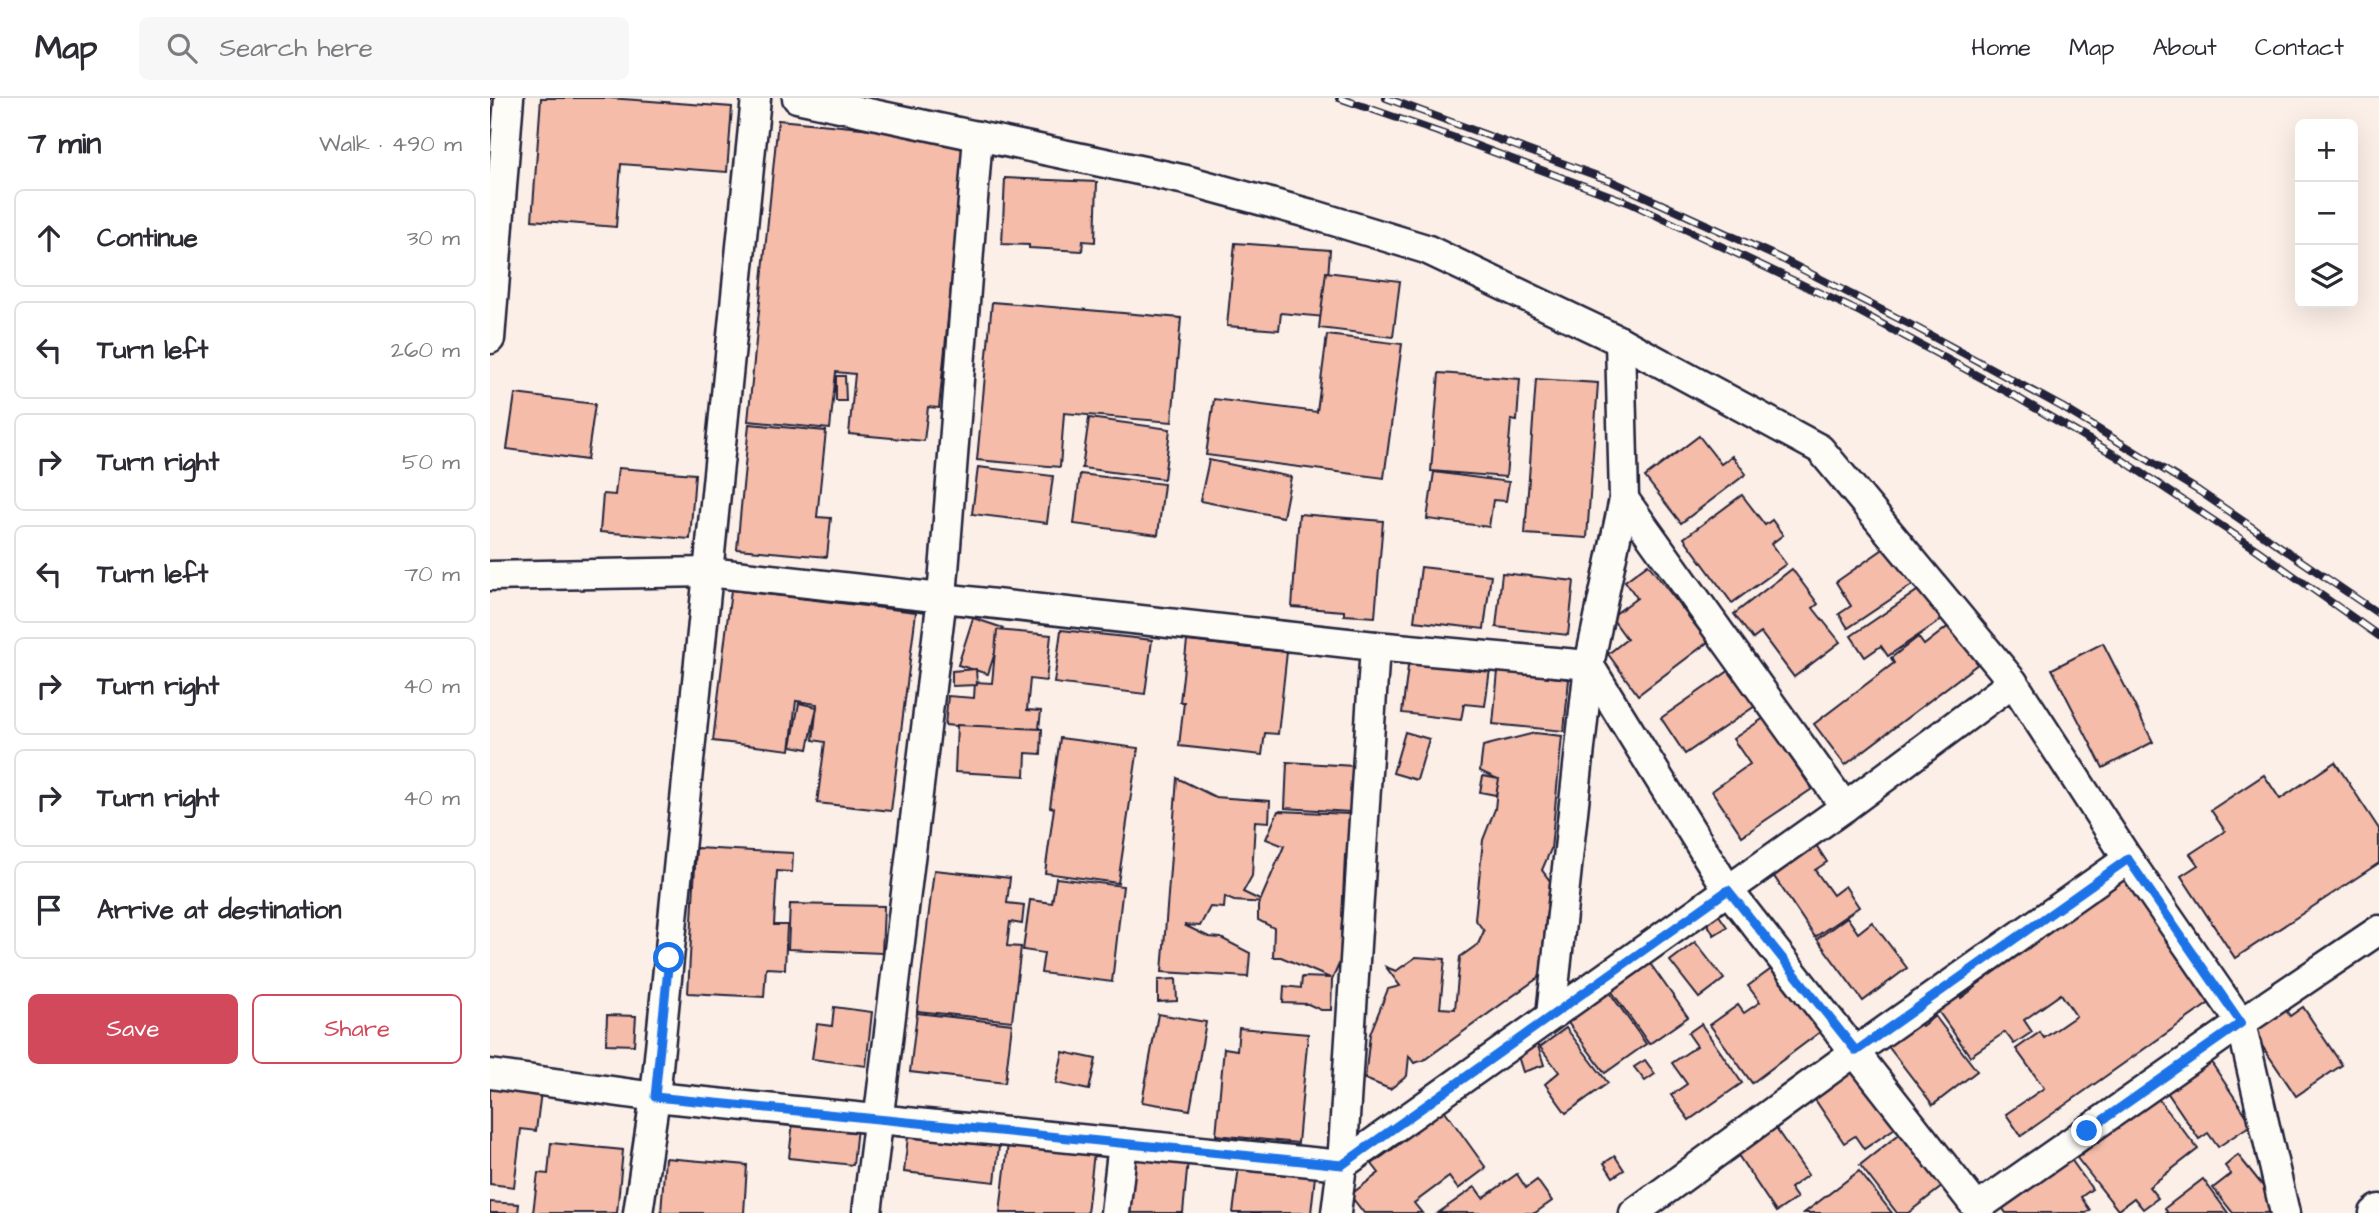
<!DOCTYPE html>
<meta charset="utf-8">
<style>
body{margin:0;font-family:"Architects Daughter",sans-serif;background:#f7f7f7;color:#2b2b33}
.controls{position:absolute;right:21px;top:21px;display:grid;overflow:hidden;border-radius:10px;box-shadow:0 7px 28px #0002}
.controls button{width:63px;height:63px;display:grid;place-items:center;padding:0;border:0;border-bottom:2px solid #e1e1e2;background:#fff;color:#2b2b33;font:35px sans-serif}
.stop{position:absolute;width:21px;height:21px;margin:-16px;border:5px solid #1a73e8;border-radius:50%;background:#fff}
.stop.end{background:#1a73e8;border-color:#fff;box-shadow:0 2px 7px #0008}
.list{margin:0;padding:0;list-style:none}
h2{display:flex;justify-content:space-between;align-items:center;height:91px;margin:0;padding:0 28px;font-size:30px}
h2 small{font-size:23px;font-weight:400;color:#7c7c81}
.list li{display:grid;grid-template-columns:46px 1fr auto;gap:21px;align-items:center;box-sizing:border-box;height:98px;margin:0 14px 14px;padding:0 14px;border:2px solid #e1e1e2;border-radius:10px}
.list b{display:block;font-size:26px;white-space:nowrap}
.list em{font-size:23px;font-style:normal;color:#7c7c81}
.actions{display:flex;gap:14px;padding:21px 28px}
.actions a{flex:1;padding:16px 0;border:2px solid #d1495b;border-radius:10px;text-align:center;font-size:24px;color:#d1495b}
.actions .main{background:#d1495b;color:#fff}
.icon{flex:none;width:38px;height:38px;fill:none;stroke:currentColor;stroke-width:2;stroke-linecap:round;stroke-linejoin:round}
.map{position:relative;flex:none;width:1889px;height:1115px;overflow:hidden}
header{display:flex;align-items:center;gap:42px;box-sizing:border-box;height:98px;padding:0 35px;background:#fff;border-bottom:2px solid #e1e1e2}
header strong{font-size:33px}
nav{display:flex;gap:38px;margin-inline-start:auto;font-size:24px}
.search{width:490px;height:63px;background:#f7f7f7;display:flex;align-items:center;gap:18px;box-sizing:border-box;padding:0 24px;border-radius:10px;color:#7c7c81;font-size:26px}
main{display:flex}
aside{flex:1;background:#fff}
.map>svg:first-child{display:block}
.building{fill:#f4bca9;stroke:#22223b;stroke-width:2}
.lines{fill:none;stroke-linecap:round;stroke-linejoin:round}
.minor-casing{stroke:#22223b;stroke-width:33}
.minor{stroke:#fdfcf7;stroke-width:28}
.rail-casing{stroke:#22223b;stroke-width:8}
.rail{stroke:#fdfcf7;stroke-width:5;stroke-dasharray:16;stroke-linecap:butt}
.route{stroke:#1a73e8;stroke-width:9}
</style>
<header>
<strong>Map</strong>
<div class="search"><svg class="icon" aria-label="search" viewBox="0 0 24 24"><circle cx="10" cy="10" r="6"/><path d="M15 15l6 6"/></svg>Search here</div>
<nav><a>Home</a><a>Map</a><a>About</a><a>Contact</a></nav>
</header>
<main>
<aside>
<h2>7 min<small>Walk · 490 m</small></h2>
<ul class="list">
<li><svg class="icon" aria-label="ahead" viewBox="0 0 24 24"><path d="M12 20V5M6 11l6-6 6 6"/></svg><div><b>Continue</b></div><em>30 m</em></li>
<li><svg class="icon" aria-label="left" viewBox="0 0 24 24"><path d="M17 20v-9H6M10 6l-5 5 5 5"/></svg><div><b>Turn left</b></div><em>260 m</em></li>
<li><svg class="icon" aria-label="right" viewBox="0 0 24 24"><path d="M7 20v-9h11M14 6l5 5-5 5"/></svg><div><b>Turn right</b></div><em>50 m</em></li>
<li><svg class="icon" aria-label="left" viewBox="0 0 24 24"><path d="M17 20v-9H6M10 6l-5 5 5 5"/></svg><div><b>Turn left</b></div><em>70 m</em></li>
<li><svg class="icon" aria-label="right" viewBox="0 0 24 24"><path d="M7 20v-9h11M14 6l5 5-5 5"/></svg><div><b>Turn right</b></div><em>40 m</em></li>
<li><svg class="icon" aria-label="right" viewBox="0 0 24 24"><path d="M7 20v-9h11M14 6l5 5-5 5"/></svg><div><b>Turn right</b></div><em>40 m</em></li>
<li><svg class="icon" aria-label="arrive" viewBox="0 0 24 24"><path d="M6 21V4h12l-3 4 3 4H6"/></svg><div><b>Arrive at destination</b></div></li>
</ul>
<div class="actions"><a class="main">Save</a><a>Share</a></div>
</aside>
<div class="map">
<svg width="1889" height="1115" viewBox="0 0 1889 1115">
<rect width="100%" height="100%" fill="#fbefe7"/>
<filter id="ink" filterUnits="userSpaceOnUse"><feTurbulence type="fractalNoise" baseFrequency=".0143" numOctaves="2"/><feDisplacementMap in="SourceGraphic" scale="14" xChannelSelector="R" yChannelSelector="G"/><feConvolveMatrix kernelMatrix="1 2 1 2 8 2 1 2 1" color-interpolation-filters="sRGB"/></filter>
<g filter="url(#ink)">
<g class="building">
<path d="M 0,0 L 7,0 L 0,74 Z"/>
<path d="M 51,0 L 119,0 L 242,9 L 237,74 L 131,66 L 126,129 L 42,122 Z"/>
<path d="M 288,22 L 476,40 L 449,310 L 438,309 L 434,343 L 359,336 L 365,276 L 346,274 L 340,331 L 258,323 Z"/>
<path d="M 515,80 L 607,84 L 605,144 L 593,143 L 592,153 L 539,150 L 539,147 L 512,146 Z"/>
<path d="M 745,145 L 840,152 L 835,219 L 791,215 L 789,232 L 737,228 Z"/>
<path d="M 836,174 L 910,183 L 903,239 L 829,230 Z"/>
<path d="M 502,204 L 691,220 L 682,324 L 574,315 L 570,369 L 487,362 Z"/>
<path d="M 837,237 L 912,246 L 894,380 L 716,357 L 724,301 L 827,314 Z"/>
<path d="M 949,275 L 1030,281 L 1027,323 L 1021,322 L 1016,379 L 941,373 Z"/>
<path d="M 346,278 L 355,278 L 356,303 L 346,303 Z"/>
<path d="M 1046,281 L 1108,285 L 1097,440 L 1035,436 Z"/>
<path d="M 25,296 L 105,306 L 97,362 L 17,351 Z"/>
<path d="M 599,320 L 680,331 L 674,381 L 592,370 Z"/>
<path d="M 259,326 L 336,333 L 327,419 L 341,420 L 337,459 L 247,451 Z"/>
<path d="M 1209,338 L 1231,366 L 1242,358 L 1256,376 L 1191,425 L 1155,379 Z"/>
<path d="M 719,362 L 801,379 L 793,419 L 710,403 Z"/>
<path d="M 488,369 L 563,378 L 557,425 L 482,416 Z"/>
<path d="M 128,370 L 205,376 L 200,441 L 110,434 L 113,396 L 125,397 Z"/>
<path d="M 944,374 L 1019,384 L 1016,403 L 1003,402 L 999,429 L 937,421 Z"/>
<path d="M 590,376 L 674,386 L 668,437 L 584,426 Z"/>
<path d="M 1252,397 L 1275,427 L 1282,422 L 1293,437 L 1281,446 L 1296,466 L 1242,505 L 1194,440 Z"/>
<path d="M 809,416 L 893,423 L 885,519 L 854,517 L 854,513 L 802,509 Z"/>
<path d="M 1402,445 L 1428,483 L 1358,530 L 1349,516 L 1361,508 L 1346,484 Z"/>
<path d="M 1158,466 L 1218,544 L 1148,597 L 1118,556 L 1137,541 L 1121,519 L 1147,500 L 1135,483 Z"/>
<path d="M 931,469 L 1001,477 L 994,531 L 924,523 Z"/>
<path d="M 1302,471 L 1328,506 L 1323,510 L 1350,544 L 1304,579 L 1271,535 L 1263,541 L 1244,516 Z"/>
<path d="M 1012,475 L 1084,483 L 1078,537 L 1006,529 Z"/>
<path d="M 1430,491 L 1451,522 L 1398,558 L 1391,548 L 1375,559 L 1361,538 Z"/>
<path d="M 241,492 L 426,514 L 401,713 L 327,705 L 335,644 L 323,642 L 327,606 L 306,603 L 300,652 L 223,643 Z"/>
<path d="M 483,520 L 513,530 L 498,576 L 468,567 Z"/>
<path d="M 1460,527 L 1489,565 L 1355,667 L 1324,626 L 1404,565 L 1401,560 L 1428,539 L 1434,547 Z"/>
<path d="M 507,532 L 561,537 L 556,583 L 540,581 L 537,612 L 551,613 L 548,639 L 512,636 L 513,632 L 455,627 L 458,598 L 484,600 L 485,584 L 502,585 Z"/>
<path d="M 571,532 L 662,542 L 655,596 L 564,585 Z"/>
<path d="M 697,543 L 797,554 L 788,636 L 775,635 L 772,657 L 689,648 L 694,604 L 690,604 Z"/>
<path d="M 1613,545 L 1663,644 L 1613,670 L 1562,571 Z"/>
<path d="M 919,561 L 1000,571 L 995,608 L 974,606 L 971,622 L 912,615 Z"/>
<path d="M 1243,570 L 1268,606 L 1195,656 L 1171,620 Z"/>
<path d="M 486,571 L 487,587 L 462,588 L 462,573 Z"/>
<path d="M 1008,573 L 1079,581 L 1074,633 L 1003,626 Z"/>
<path d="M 309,605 L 327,609 L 318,651 L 301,648 Z"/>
<path d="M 1274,620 L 1322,691 L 1252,738 L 1222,693 L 1260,666 L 1243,641 Z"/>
<path d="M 467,627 L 552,631 L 551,656 L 536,655 L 535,678 L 465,674 Z"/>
<path d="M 915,634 L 939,641 L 927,682 L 903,675 Z"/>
<path d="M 1045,635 L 1072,638 L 1061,751 L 1052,772 L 1060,783 L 1051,870 L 1052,877 L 934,962 L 924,965 L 919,958 L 917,978 L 900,991 L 875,981 L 880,936 L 898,891 L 910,888 L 896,869 L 906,873 L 926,859 L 955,861 L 950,910 L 965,911 L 970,859 L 988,846 L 994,833 L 985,821 L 993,742 L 1005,711 L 1008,681 L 990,673 L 993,648 Z"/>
<path d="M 570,640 L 648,650 L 628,785 L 555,775 L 564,710 L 560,709 Z"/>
<path d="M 797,664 L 864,668 L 861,714 L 795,710 Z"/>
<path d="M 1845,664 L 1889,731 L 1889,765 L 1745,860 L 1691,778 L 1708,767 L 1700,756 L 1735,733 L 1721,712 L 1774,677 L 1790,701 Z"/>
<path d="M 993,678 L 1009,681 L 1006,697 L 990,694 Z"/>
<path d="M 687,680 L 725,699 L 780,703 L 779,724 L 765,723 L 762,778 L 753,794 L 776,805 L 744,803 L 735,799 L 734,810 L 720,809 L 710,828 L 694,827 L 719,839 L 731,840 L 760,855 L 758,879 L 672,874 Z"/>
<path d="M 788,713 L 860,716 L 858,757 L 855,757 L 850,864 L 842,882 L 841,912 L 831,912 L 818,906 L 793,905 L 794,888 L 811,890 L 812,879 L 840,880 L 791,859 L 783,859 L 784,830 L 768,822 L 768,808 L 794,748 L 776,741 Z"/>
<path d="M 1326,747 L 1337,764 L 1325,772 L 1343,797 L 1355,788 L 1369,809 L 1325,839 L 1283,777 Z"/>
<path d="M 206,750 L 303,755 L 302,774 L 287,773 L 284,827 L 297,827 L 295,871 L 276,870 L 274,899 L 198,895 Z"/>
<path d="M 1634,771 L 1725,901 L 1531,1038 L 1516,1016 L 1554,990 L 1526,951 L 1550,934 L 1554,940 L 1586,918 L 1571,896 L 1534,922 L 1542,934 L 1524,946 L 1515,934 L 1480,958 L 1446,910 L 1468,895 L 1471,900 L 1486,889 L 1479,880 Z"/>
<path d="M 444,772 L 520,780 L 517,805 L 534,807 L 532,826 L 520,824 L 517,848 L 531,849 L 522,923 L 427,913 Z"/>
<path d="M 566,780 L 633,788 L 622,884 L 551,875 L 554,855 L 533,852 L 540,802 L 562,805 Z"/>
<path d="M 300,806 L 394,808 L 392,855 L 298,851 Z"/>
<path d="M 1226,813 L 1237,829 L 1224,837 L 1214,820 Z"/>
<path d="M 1357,819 L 1368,835 L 1382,824 L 1417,870 L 1373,903 L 1327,841 Z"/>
<path d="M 1205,844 L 1234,881 L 1209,900 L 1180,863 Z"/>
<path d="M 1159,864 L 1198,919 L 1159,946 L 1120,891 Z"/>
<path d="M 1291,864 L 1338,928 L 1262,985 L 1220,927 L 1248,907 L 1254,915 L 1270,904 L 1258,888 Z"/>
<path d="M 686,881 L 687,903 L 668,904 L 668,882 Z"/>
<path d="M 1118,892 L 1156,946 L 1115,975 L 1076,922 Z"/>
<path d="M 1791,905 L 1800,918 L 1813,909 L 1852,967 L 1806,998 L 1758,927 Z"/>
<path d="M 344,909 L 382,914 L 376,968 L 322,961 L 327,926 L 342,928 Z"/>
<path d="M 427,915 L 522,926 L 515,985 L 420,974 Z"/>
<path d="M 668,916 L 716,924 L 700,1012 L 652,1004 Z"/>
<path d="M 117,917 L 146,918 L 144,947 L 116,946 Z"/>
<path d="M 1445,918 L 1487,973 L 1443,1007 L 1394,943 L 1424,919 L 1432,928 Z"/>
<path d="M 1211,926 L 1252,985 L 1199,1022 L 1181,997 L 1197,986 L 1182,965 L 1207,948 L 1198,935 Z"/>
<path d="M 749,930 L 818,936 L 808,1045 L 726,1037 L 734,950 L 747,952 Z"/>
<path d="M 1076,930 L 1118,985 L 1076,1015 L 1055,986 L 1069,974 L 1050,949 Z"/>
<path d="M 1047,945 L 1054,967 L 1033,974 L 1026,952 Z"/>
<path d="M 573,954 L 606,961 L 599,992 L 566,985 Z"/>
<path d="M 1719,961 L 1762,1026 L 1728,1049 L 1718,1035 L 1709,1041 L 1675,991 Z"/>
<path d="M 1155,962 L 1165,976 L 1155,983 L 1144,969 Z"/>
<path d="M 1367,962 L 1411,1026 L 1374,1051 L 1365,1038 L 1354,1045 L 1320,994 Z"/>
<path d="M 0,980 L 52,986 L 46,1033 L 31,1031 L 24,1089 L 0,1086 Z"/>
<path d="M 1662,993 L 1708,1051 L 1659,1089 L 1668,1100 L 1653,1111 L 1644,1100 L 1628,1112 L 1587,1060 L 1620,1033 Z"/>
<path d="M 950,1006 L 996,1070 L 968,1091 L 959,1079 L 924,1105 L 932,1115 L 874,1115 L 860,1097 L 889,1075 L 882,1066 L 916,1041 L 911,1035 Z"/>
<path d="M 304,1013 L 368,1020 L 363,1067 L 299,1060 Z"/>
<path d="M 420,1020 L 511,1030 L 505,1084 L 414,1074 Z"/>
<path d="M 1280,1022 L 1318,1077 L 1300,1090 L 1307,1100 L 1286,1114 L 1242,1048 Z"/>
<path d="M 1412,1034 L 1453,1088 L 1418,1115 L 1407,1115 L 1370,1067 Z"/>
<path d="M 519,1036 L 605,1046 L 597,1115 L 510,1115 Z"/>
<path d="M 61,1045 L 133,1052 L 127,1115 L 43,1115 L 48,1075 L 58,1076 Z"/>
<path d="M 645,1057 L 698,1062 L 693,1115 L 639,1115 Z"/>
<path d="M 1748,1057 L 1793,1113 L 1791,1115 L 1743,1115 L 1723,1090 L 1741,1076 L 1735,1068 Z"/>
<path d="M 1125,1058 L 1134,1072 L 1123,1079 L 1114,1065 Z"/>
<path d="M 175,1060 L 257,1067 L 254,1115 L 171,1115 Z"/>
<path d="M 750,1060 L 826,1069 L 821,1115 L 743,1115 Z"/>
<path d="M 1580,1060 L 1602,1091 L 1591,1099 L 1600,1112 L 1596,1115 L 1516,1115 L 1511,1108 Z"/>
<path d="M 1369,1073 L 1402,1115 L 1314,1115 Z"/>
<path d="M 1027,1076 L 1036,1090 L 1047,1082 L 1062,1103 L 1045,1115 L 948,1115 L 985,1089 L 993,1100 Z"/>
<path d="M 1713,1081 L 1738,1115 L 1676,1115 L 1677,1114 L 1675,1110 Z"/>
<path d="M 0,1104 L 29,1106 L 28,1115 L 0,1115 Z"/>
</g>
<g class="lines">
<defs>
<g id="minor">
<path d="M 307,0 L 696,82 L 821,116 L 936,151 L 1130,243 L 1330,351 L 1523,584"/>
<path d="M 0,241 L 19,0"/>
<path d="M 1134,401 L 1355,709"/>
<path d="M 0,478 L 218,474 L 885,548 L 1099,567 L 1238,792 L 852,1067 L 846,1115"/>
<path d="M 1061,917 L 1099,567 L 1134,401 L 1130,243"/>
<path d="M 0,976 L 165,999 L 852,1067 L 885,548"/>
<path d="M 148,1115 L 165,999 L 266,0"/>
<path d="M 377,1115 L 452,499 L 488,38"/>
<path d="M 625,1115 L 633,1045"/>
<path d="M 1144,1115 L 1366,953 L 1638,761"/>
<path d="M 1795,1115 L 1751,925 L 1638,761 L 1523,584 L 1355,709 L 1238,792 L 1487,1110 L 1751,925 L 1889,832"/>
<path d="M 1884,1115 L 1889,1111"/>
</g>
</defs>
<use href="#minor" class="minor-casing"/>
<use href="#minor" class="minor"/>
<defs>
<g id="rail">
<path d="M 849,0 L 971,42 L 1140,105 L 1370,214 L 1523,297 L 1625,357 L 1766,451 L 1889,538"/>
<path d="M 896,0 L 1121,83 L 1292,161 L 1427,230 L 1572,309 L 1709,393 L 1889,516"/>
</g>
</defs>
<use href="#rail" class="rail-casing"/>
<use href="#rail" class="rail"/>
</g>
</g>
<g class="lines" filter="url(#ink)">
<path class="route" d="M 179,860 L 165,999 L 852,1067 L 1238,792 L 1366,953 L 1638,761 L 1751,925 L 1597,1033"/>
</g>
</svg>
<div class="controls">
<button>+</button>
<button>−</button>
<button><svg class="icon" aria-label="layers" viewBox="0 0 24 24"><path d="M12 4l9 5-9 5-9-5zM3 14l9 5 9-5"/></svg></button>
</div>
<div class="stop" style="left:179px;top:860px"></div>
<div class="stop end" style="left:1597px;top:1033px"></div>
</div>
</main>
